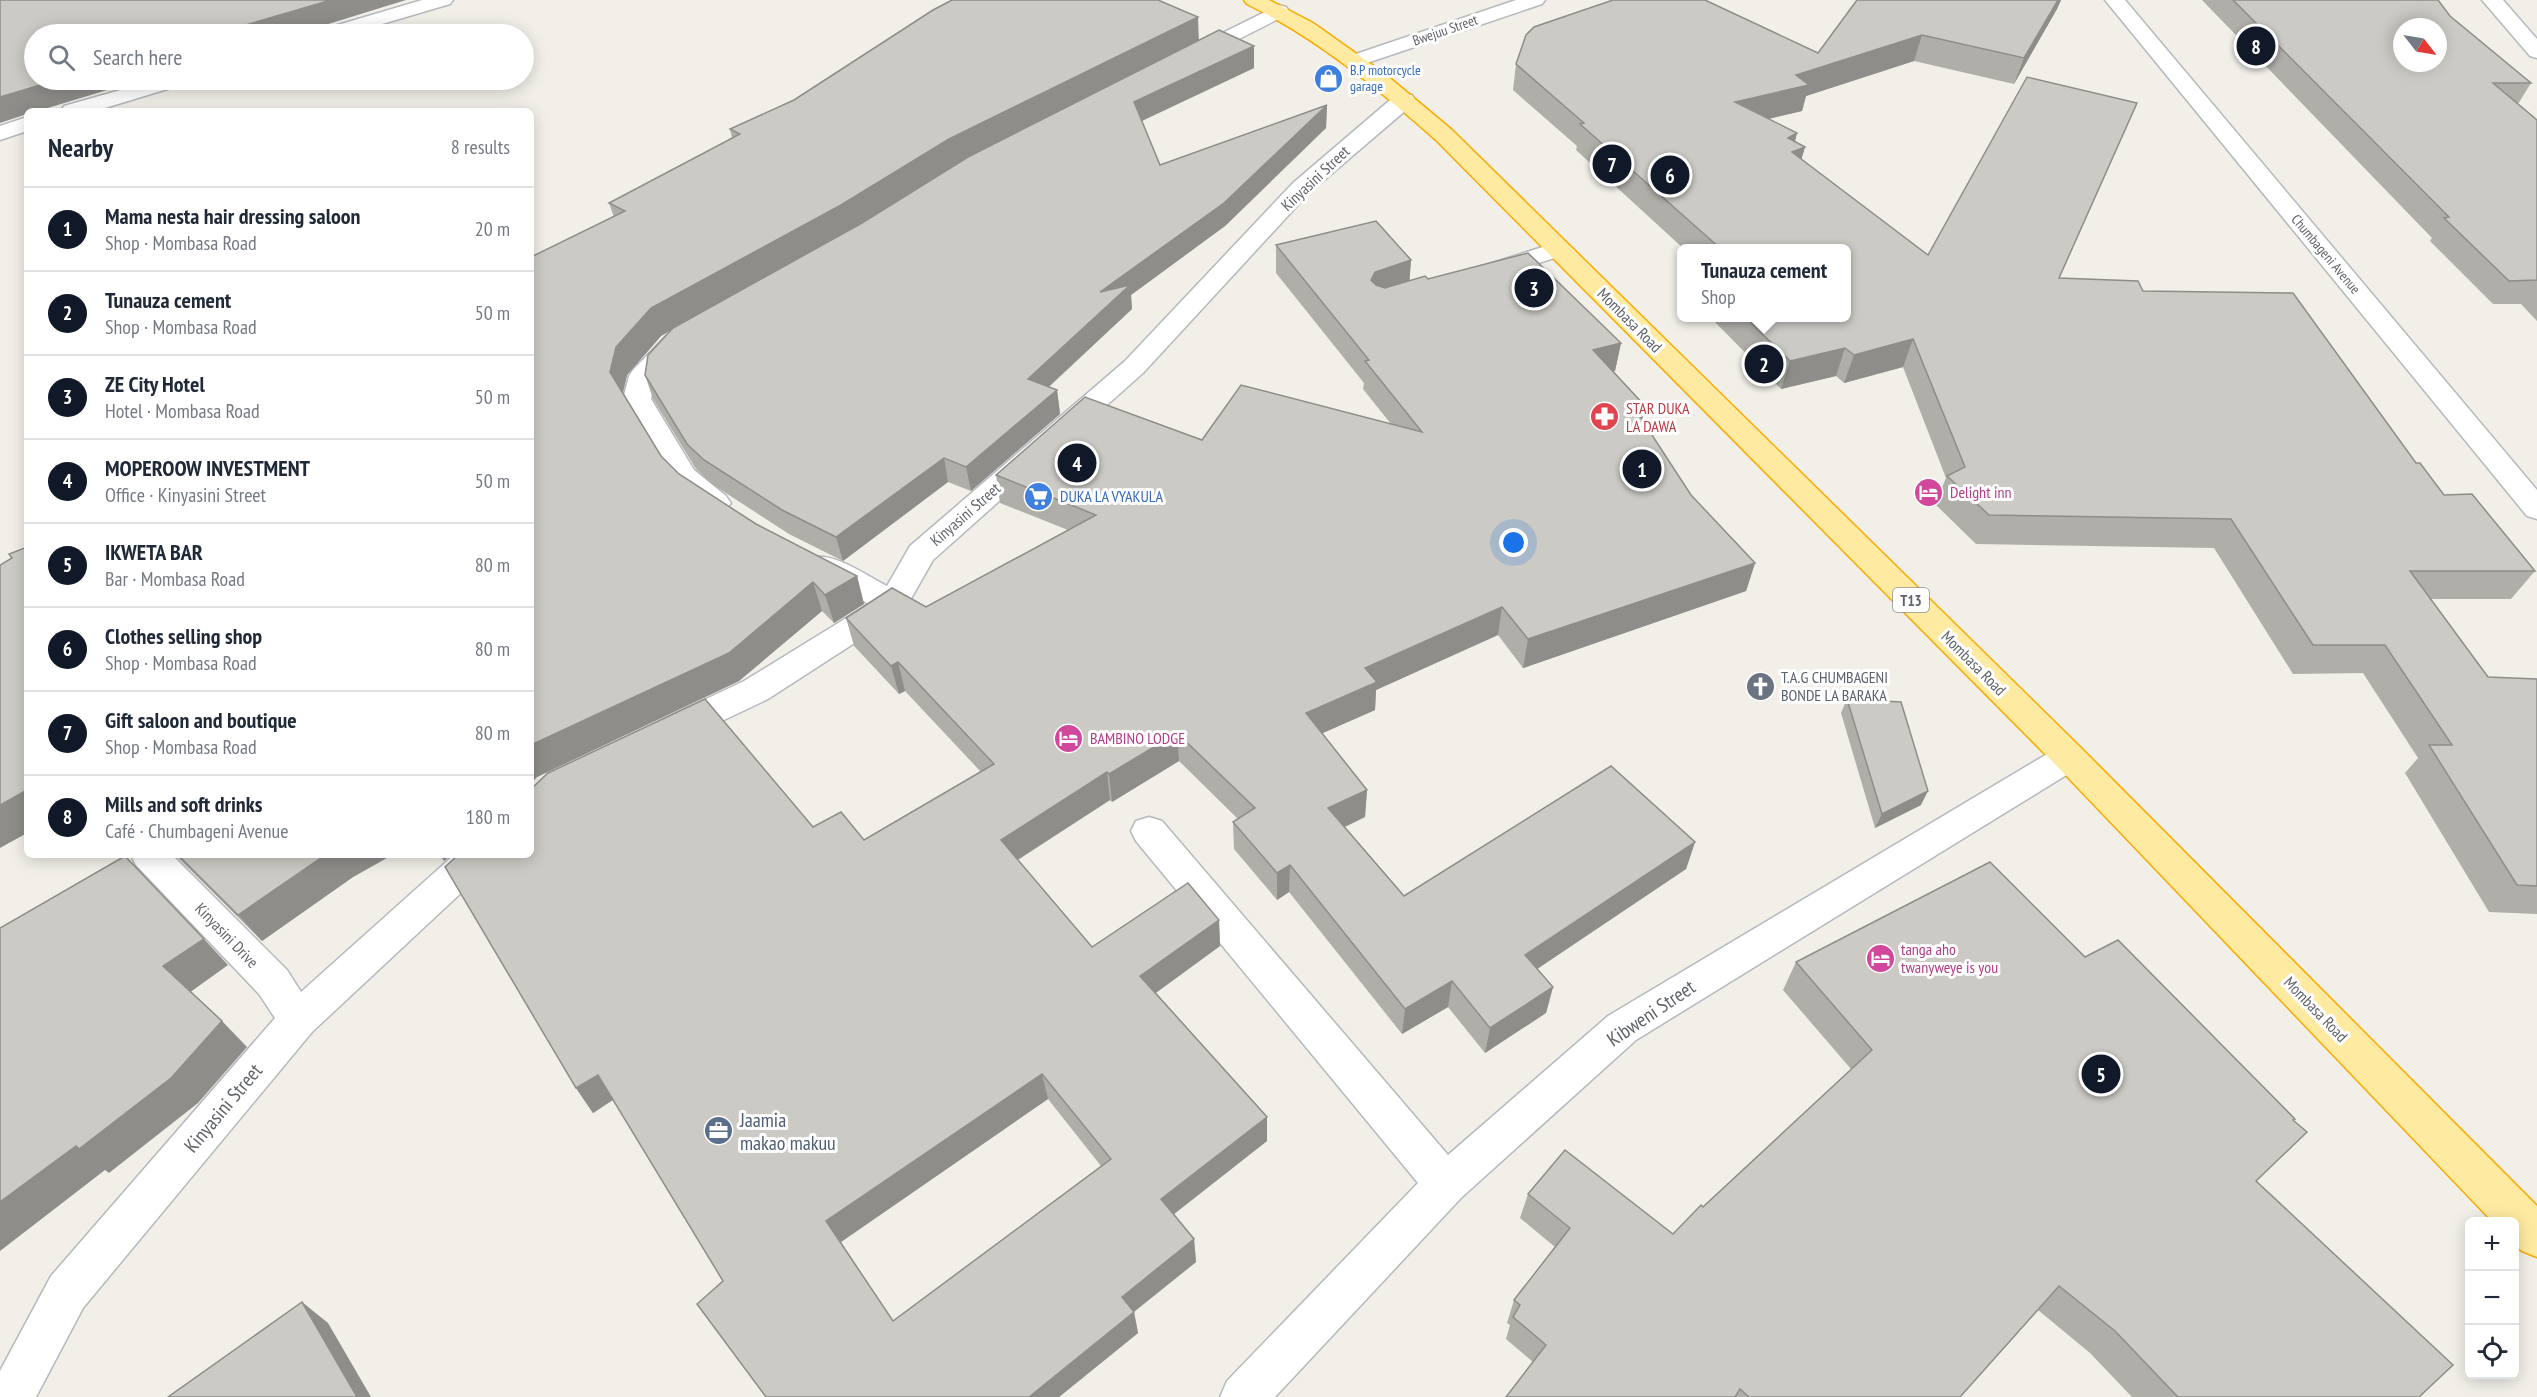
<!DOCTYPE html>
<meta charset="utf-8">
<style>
body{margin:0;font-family:"PT Sans Narrow",sans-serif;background:#f2f2f3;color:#1f2937}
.controls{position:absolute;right:18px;bottom:18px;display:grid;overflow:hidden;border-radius:9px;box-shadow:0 3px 15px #0003}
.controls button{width:54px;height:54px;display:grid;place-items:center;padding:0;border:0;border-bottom:2px solid #e0e1e3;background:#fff;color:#1f2937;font:30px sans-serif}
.compass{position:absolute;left:2393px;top:18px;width:54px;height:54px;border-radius:50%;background:#fff;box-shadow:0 3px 15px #0003;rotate:121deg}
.you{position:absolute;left:1514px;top:543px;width:21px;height:21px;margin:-15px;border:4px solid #fff;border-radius:50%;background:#1a73e8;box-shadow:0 0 0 9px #1a73e833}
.badge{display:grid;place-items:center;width:39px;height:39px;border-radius:50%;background:#111827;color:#fff;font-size:20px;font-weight:700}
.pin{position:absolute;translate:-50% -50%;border:3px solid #fff;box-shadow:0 2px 6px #0006}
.popup{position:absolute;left:1677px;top:244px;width:174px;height:78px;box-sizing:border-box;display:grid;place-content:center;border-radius:9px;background:#fff;filter:drop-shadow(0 2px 4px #0005);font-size:20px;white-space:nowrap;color:#747a83}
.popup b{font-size:22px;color:#1f2937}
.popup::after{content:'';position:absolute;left:50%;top:100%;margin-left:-12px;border:12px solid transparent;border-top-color:#fff}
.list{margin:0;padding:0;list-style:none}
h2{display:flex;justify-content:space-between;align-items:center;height:78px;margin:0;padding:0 24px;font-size:26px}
h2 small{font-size:20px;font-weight:400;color:#747a83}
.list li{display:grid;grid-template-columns:39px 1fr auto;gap:18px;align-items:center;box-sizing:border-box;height:84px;padding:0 24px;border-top:2px solid #e0e1e3}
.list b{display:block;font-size:22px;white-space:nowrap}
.list p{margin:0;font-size:20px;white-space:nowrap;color:#747a83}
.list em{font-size:20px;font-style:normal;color:#747a83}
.icon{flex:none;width:33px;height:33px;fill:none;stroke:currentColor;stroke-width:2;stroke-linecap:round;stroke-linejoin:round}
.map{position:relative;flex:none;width:2537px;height:1397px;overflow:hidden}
.search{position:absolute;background:#fff;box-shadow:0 3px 15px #0003;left:24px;top:24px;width:510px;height:66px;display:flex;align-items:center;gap:15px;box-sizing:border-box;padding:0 21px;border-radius:33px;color:#747a83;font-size:22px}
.panel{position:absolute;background:#fff;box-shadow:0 3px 15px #0003;left:24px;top:108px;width:510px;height:750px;border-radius:9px}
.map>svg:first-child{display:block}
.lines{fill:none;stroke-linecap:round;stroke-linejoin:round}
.service-casing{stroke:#b5b8bc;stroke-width:3}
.minor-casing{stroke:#b5b8bc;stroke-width:3}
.tertiary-casing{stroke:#b5b8bc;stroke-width:3}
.trunk-casing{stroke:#f9ab00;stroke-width:3}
.service{fill:#fff;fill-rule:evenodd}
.minor{fill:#fff;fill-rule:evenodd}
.tertiary{fill:#fff;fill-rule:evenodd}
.trunk{fill:#feeaa1;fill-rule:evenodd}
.wall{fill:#afaea9;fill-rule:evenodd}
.shaded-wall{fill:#8f8d8a}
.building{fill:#cccac5;stroke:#8f8d8a;stroke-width:1.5;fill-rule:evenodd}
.labels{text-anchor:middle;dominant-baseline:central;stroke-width:6;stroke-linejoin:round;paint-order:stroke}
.far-street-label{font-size:14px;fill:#5f6368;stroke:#fff}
.far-shop-label{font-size:14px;fill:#366cbe;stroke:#fff;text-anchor:start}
.shield{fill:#fff;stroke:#8f9295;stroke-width:1.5}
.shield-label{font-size:15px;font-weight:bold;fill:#5f6368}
.street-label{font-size:16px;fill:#5f6368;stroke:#fff}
.health-label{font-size:16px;fill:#be3a42;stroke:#fff;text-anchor:start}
.hotel-label{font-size:16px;fill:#b23c85;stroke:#fff;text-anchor:start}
.shop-label{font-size:16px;fill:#366cbe;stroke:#fff;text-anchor:start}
.worship-label{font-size:16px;fill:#5b616d;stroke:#fff;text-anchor:start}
.near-street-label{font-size:20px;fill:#5f6368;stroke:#fff}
.near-service-label{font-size:20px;fill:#4e5e75;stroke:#fff;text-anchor:start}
</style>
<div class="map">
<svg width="2537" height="1397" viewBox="0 0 2537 1397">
<rect width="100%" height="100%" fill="#f1efe8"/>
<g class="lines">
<defs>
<path id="service" d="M 1558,242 L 1567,244 L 1570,249 L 1567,254 L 1489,279 L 1480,277 L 1477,272 L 1480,267 Z"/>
<g id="minor">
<path d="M 422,0 L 453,0 L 450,4 L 348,34 L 318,34 L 321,30 Z"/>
<path d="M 2482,0 L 2503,0 L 2537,39 L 2537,58 L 2530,56 Z"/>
<path d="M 1279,5 L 1286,7 L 1289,11 L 1286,15 L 1198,60 L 1191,62 L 1184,60 L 1181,56 L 1184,52 Z"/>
<path d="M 156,80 L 188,80 L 184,84 L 95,111 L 61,111 L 64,106 Z"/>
<path d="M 1404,94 L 1412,95 L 1415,100 L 1412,105 L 1309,193 L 1143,373 L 933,560 L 904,611 L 768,699 L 686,738 L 674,742 L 662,738 L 657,729 L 662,720 L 744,681 L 869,604 L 809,572 L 805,565 L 809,558 C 834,551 865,575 887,586 L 910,546 L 1125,361 L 1293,183 L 1396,95 Z"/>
<path d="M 27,117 L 27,131 L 0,140 L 0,126 Z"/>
<path d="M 676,333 L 685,335 L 689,341 L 655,378 L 651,399 L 694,470 L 726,496 L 731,503 L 726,510 C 682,522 642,431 623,399 L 629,376 L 633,370 L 667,335 Z"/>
<path d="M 2069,744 L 2081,748 L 2086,757 L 2081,766 L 1636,1040 L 1461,1198 L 1275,1397 L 1220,1397 L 1227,1381 L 1418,1183 L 1136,841 L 1131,831 L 1136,821 L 1149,817 L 1162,821 L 1448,1155 L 1608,1016 L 2057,748 Z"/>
<path d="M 131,855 L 172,855 L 287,970 L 301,992 L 454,855 L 496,855 L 491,865 L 312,1032 L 83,1308 L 36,1397 L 0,1397 L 0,1371 L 51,1276 L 275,1018 L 259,994 L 136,865 Z"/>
</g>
<g id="tertiary">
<path d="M 1516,0 L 1545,0 L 1542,4 L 1361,65 L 1354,67 L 1347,65 L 1344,61 L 1347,57 Z"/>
<path d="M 2105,0 L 2125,0 L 2537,490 L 2537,519 L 2527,516 Z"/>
</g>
<path id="trunk" d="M 1244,0 L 1269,0 L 1313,23 L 1385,74 L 1452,130 L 2081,748 L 2537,1206 L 2537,1257 L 2522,1251 L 2514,1244 L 2514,1222 L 2493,1222 L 2057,766 L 1436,140 C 1377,88 1318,39 1247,4 Z"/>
</defs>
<use href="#service" class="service-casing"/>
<use href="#minor" class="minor-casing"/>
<use href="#tertiary" class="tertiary-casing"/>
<use href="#trunk" class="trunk-casing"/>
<use href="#service" class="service"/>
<use href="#minor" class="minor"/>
<use href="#tertiary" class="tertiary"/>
<use href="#trunk" class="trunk"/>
</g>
<g class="wall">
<path d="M 1857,0 L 2061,0 L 2057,9 L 2014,84 L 1914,61 L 1806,96 L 1802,111 L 1769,119 L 1797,133 L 1795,142 L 1805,147 L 1801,160 L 1928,255 L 2059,278 L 2143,291 L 2416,463 L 2444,495 L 2535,571 L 2511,599 L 2431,599 L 2488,677 L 2537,679 L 2537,914 L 2489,912 L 2405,773 L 2418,758 L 2363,673 L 2293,674 L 2214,548 L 1976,544 L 1935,504 L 1946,478 L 1903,367 L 1844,383 L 1836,376 L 1781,389 L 1711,318 L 1846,318 L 1846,249 L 1684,249 L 1576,150 L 1577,146 L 1513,90 L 1516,64 L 1818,53 Z"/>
<path d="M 2202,0 L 2438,0 L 2450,16 L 2531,83 L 2518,104 L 2537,120 L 2537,321 L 2521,304 L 2493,304 L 2430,241 L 2432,238 Z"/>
<path d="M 1199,40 L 1254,68 L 1142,121 L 1160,165 L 1327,105 L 1326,128 L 1225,226 L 1131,295 L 1132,309 L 1049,387 L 1057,390 L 1060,414 L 971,491 L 948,482 L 843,561 L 789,534 L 712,484 L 696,469 L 653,399 L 645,375 L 671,330 L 661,336 L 627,375 L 623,393 L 661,456 L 679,474 L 756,524 L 857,576 L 864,604 L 834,623 L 822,611 L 739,681 L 537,777 L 614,217 L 609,203 L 732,138 L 730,129 Z"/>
<path d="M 1276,245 L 1411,260 L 1409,281 L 1428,279 L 1621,343 L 1615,371 L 1613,371 L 1645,406 L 1642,420 L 1691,495 L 1755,563 L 1746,591 L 1523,668 L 1498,635 L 1376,690 L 1375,710 L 1322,733 L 1367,790 L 1365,817 L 1345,827 L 1404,896 L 1695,842 L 1686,869 L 1537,969 L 1553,987 L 1546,1013 L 1485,1053 L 1448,1007 L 1402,1034 L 1289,892 L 1277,900 L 1234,849 L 1233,822 L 1238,819 L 1179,761 L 1112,802 L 1110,800 L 1018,860 L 1092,947 L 1219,920 L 1220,946 L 1156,993 L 1267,1117 L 1267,1141 L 1173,1214 L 1194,1239 L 1196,1262 L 1134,1312 L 1138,1333 L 1059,1397 L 723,1281 L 613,1100 L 593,1113 L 576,1088 L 813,827 L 864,840 L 981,772 L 905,691 L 899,694 L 854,646 L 846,618 L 926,607 L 1068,530 L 1000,503 L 996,475 L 1202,440 L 1391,424 L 1363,389 L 1364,383 L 1276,273 ZM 1048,1099 L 1101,1166 L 893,1321 L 841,1242 Z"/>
<path d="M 1847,699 L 1921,805 L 1875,828 L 1841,713 Z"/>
<path d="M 175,855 L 392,855 L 353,877 L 262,941 Z"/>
<path d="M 1796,962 L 2256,1181 L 2419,1397 L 2132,1397 L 2090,1353 L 2038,1310 L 1960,1397 L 1506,1397 L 1533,1362 L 1506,1339 L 1510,1325 L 1507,1323 L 1514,1300 L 1555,1247 L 1520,1218 L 1528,1194 L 1673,1234 L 1851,1069 L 1783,990 Z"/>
</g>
<g class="shaded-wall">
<path d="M 331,0 L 406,0 L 296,34 L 215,34 Z"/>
<path d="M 2058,0 L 2061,0 L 2057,9 L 2014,84 L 2024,58 Z"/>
<path d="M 1198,17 L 1199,43 L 847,232 L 661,336 L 627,375 L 621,400 L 610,372 L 616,347 L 651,308 L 949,139 Z"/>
<path d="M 1922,35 L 1914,61 L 1806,96 L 1802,111 L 1729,128 L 1735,102 L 1796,75 Z"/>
<path d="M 1254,46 L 1254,68 L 1135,124 L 1134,102 Z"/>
<path d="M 57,80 L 140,80 L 38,111 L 27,111 L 27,114 L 0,123 L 0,97 Z"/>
<path d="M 1327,105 L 1326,128 L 1225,226 L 1131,295 L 1132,309 L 1031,403 L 1028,379 L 1100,292 Z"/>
<path d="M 1797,133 L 1792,152 L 1805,147 L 1797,174 L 1788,138 Z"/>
<path d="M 1411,260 L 1409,288 L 1373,300 L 1371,280 L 1375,272 Z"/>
<path d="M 1913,339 L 1903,367 L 1844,383 L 1854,355 Z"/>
<path d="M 1621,343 L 1615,371 L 1588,378 L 1593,350 Z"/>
<path d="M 1845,348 L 1836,376 L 1781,389 L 1790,361 Z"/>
<path d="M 1057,390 L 1060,414 L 971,491 L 966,467 Z"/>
<path d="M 1645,406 L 1639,434 L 1635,409 Z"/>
<path d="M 944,458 L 948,482 L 843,561 L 836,537 Z"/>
<path d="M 1755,563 L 1746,591 L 1523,668 L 1528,639 Z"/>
<path d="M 857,576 L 864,604 L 834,623 L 825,595 Z"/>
<path d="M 813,582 L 822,611 L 739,681 L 537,777 L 531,784 L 531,745 Z"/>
<path d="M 1502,607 L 1498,635 L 1376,690 L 1375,710 L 1305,741 L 1306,713 L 1365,668 Z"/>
<path d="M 898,662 L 905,691 L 899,694 L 891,666 Z"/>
<path d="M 1177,733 L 1179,761 L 1112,802 L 1109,774 Z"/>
<path d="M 1107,772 L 1110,800 L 1006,867 L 1001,840 Z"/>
<path d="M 27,790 L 27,833 L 0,848 L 0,805 Z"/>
<path d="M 1367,790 L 1365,817 L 1327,835 L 1328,808 Z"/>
<path d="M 1928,791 L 1921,805 L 1875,828 L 1882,814 Z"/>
<path d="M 1695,842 L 1686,869 L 1519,981 L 1525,955 Z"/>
<path d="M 325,855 L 392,855 L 353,877 L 262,941 L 238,915 Z"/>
<path d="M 440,855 L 451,855 L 444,861 Z"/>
<path d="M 1290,865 L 1289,892 L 1277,900 L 1277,873 Z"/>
<path d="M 1219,920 L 1220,946 L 1143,1002 L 1140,976 Z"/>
<path d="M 204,939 L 228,965 L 189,993 L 163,966 Z"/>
<path d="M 1452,981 L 1448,1007 L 1402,1034 L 1405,1009 Z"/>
<path d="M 1553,987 L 1546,1013 L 1485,1053 L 1490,1028 Z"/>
<path d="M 222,1021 L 247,1047 L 198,1103 L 109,1173 L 105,1170 L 0,1251 L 0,1202 Z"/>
<path d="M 1042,1074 L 1048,1099 L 838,1244 L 826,1221 Z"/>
<path d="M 598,1075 L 614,1099 L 593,1113 L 576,1088 Z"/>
<path d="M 1267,1117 L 1267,1141 L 1164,1222 L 1161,1199 Z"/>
<path d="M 1194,1239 L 1196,1262 L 1126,1318 L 1122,1297 Z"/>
<path d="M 302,1302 L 328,1323 L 371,1397 L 357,1397 Z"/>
<path d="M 1134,1312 L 1138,1333 L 1059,1397 L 1029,1397 Z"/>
</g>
<g class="building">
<path d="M 0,0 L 331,0 L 215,34 L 34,34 L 34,80 L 57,80 L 0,97 Z"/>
<path d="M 952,0 L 1158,0 L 1198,17 L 949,139 L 841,205 L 651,308 L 616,347 L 610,372 L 661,456 L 679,474 L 756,524 L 857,576 L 825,595 L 813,582 L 729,653 L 531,745 L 531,257 L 625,211 L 609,203 L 740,134 L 730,129 L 794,100 L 933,10 Z"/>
<path d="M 1613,0 L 1705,0 L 1818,53 L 1857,0 L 2058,0 L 2024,58 L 1922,35 L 1796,75 L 1809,85 L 1735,102 L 1797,133 L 1788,138 L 1805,147 L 1792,152 L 1928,255 L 2027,77 L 2137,103 L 2059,278 L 2138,281 L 2143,291 L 2293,293 L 2416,463 L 2420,463 L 2444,495 L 2472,494 L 2535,571 L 2410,571 L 2488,677 L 2537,679 L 2537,886 L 2517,885 L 2429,745 L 2452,745 L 2385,645 L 2313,645 L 2231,519 L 1989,515 L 1947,476 L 1965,467 L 1913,339 L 1854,355 L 1845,348 L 1790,361 L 1746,318 L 1846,318 L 1846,249 L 1721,249 L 1580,124 L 1584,123 L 1516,64 L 1526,35 L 1534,27 Z"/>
<path d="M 2233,0 L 2438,0 L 2450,16 L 2531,83 L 2493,83 L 2537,120 L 2537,280 L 2509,281 L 2444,218 L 2449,217 ZM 2402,27 L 2438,27 L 2438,63 L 2402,63 Z"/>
<path d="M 1219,30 L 1254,46 L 1134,102 L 1160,165 L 1327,105 L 1224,203 L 1100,292 L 1130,285 L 1028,379 L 1057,390 L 966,467 L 944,458 L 836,537 L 782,510 L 704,460 L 687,444 L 645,375 L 648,355 L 673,328 L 862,223 L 968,157 Z"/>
<path d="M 1376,221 L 1411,260 L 1375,272 L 1371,280 L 1376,285 L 1385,288 L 1425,276 L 1428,279 L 1528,253 L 1621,343 L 1593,350 L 1645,406 L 1635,409 L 1691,495 L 1755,563 L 1528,639 L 1502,607 L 1365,668 L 1377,682 L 1306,713 L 1367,790 L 1328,808 L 1404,896 L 1611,766 L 1695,842 L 1525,955 L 1553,987 L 1490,1028 L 1452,981 L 1405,1009 L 1290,865 L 1277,873 L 1233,822 L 1255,808 L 1177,733 L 1109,774 L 1107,772 L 1001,840 L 1092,947 L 1188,883 L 1219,920 L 1140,976 L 1267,1117 L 1161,1199 L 1194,1239 L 1122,1297 L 1134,1312 L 1029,1397 L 766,1397 L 697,1304 L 723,1281 L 598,1075 L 576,1088 L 445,867 L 458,855 L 531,855 L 531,789 L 548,773 L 705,699 L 813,827 L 841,812 L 864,840 L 994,764 L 898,662 L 891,666 L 846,618 L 892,588 L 926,607 L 1096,515 L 996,475 L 1085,397 L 1202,440 L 1241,385 L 1422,432 L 1365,361 L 1369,360 L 1276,245 ZM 1042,1074 L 1111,1159 L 893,1321 L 826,1221 Z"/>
<path d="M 27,547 L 27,790 L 0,805 L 0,565 L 12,558 L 9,554 Z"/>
<path d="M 1847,699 L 1901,702 L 1928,791 L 1882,814 Z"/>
<path d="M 178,855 L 325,855 L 238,915 Z"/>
<path d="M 125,856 L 204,939 L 163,966 L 222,1021 L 171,1078 L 79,1149 L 76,1146 L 0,1202 L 0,928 Z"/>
<path d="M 1990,862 L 2085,957 L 2118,940 L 2295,1119 L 2293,1120 L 2307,1132 L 2256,1181 L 2453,1365 L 2419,1397 L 2178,1397 L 2115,1331 L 2059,1286 L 1960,1397 L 1749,1397 L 1740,1389 L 1735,1397 L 1506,1397 L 1546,1345 L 1513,1317 L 1520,1305 L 1514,1300 L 1570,1228 L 1528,1194 L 1565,1150 L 1673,1234 L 1701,1205 L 1703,1207 L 1872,1050 L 1796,962 Z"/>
<path d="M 302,1302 L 357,1397 L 168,1397 Z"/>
</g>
<defs>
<symbol id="shop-disc" viewBox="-11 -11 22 22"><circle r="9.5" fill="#3f7fe0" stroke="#fff"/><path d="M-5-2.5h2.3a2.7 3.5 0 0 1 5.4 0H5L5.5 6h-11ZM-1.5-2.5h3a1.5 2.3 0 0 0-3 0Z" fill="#fff"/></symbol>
<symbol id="pharmacy-disc" viewBox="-11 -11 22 22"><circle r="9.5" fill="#e0444e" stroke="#fff"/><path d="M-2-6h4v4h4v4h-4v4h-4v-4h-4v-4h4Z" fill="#fff"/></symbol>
<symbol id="hotel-disc" viewBox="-11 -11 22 22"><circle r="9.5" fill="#d1479c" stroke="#fff"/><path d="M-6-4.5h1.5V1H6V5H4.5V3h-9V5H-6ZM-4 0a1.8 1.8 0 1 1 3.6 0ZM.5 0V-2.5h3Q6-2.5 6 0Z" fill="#fff"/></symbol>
<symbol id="supermarket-disc" viewBox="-11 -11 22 22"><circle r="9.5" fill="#3f7fe0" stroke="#fff"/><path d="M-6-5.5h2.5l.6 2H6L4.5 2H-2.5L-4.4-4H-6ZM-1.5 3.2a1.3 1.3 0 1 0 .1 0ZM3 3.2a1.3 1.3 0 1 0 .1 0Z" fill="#fff"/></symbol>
<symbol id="church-disc" viewBox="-11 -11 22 22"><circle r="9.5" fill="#6b7280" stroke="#fff"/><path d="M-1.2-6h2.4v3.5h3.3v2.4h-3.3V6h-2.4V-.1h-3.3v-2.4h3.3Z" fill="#fff"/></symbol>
<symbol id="office-disc" viewBox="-11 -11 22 22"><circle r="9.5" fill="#5c6f8a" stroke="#fff"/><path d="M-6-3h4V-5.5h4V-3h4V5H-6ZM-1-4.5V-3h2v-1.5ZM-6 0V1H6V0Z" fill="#fff"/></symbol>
</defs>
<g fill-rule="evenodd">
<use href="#shop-disc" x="1312" y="62" width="33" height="33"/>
<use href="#pharmacy-disc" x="1588" y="400" width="33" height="33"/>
<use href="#hotel-disc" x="1912" y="476" width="33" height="33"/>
<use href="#supermarket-disc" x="1022" y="480" width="33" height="33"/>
<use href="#church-disc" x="1744" y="670" width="33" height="33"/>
<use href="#hotel-disc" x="1052" y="722" width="33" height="33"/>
<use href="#hotel-disc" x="1864" y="942" width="33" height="33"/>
<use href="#office-disc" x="702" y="1114" width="33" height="33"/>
</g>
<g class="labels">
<g class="far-street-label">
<text transform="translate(1445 30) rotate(-19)">Bwejuu Street</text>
<text transform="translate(2326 254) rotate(50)">Chumbageni Avenue</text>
</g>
<g class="far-shop-label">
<text x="1350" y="70">B.P motorcycle<tspan x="1350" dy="16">garage</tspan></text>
</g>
<rect class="shield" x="1893" y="588" width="36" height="24" rx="4.5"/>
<g class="shield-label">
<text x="1911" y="600">T13</text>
</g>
<g class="street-label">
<text transform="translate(1315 178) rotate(-43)">Kinyasini Street</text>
<text transform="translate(1630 320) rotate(45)">Mombasa Road</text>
<text transform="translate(965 514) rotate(-41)">Kinyasini Street</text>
<text transform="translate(1974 663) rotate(45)">Mombasa Road</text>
<text transform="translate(227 935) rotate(46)">Kinyasini Drive</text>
<text transform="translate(2316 1009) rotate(46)">Mombasa Road</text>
</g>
<g class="health-label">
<text x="1626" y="408">STAR DUKA<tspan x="1626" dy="18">LA DAWA</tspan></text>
</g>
<g class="hotel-label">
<text x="1950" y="492">Delight inn</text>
<text x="1090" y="738">BAMBINO LODGE</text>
<text x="1901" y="949">tanga aho<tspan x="1901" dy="18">twanyweye is you</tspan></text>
</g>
<g class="shop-label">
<text x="1060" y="496">DUKA LA VYAKULA</text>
</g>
<g class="worship-label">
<text x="1781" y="677">T.A.G CHUMBAGENI<tspan x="1781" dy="18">BONDE LA BARAKA</tspan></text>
</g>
<g class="near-street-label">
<text transform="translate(1651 1013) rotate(-34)">Kibweni Street</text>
<text transform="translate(223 1108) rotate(-50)">Kinyasini Street</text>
</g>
<g class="near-service-label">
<text x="740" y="1120">Jaamia<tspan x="740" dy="23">makao makuu</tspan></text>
</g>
</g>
</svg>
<div class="controls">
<button>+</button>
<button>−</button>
<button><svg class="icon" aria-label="locate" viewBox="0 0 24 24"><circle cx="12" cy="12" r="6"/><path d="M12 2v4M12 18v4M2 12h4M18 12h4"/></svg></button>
</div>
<svg class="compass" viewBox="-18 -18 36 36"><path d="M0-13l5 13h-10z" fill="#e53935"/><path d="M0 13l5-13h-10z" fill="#747a83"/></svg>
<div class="you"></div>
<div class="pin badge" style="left:1642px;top:469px">1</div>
<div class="pin badge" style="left:1764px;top:364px">2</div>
<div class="popup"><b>Tunauza cement</b>Shop</div>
<div class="pin badge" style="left:1534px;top:288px">3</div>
<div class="pin badge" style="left:1077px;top:463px">4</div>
<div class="pin badge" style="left:2101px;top:1074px">5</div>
<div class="pin badge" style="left:1670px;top:175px">6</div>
<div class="pin badge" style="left:1612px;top:164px">7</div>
<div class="pin badge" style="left:2256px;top:46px">8</div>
<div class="search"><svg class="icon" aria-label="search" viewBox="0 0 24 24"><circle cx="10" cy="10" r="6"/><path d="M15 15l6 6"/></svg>Search here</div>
<section class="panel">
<h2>Nearby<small>8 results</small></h2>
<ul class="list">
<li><span class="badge">1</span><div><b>Mama nesta hair dressing saloon</b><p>Shop · Mombasa Road</p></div><em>20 m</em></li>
<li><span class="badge">2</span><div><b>Tunauza cement</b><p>Shop · Mombasa Road</p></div><em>50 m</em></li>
<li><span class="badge">3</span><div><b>ZE City Hotel</b><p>Hotel · Mombasa Road</p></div><em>50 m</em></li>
<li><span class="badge">4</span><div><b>MOPEROOW INVESTMENT</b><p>Office · Kinyasini Street</p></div><em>50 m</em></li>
<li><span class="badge">5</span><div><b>IKWETA BAR</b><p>Bar · Mombasa Road</p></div><em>80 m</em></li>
<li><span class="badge">6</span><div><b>Clothes selling shop</b><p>Shop · Mombasa Road</p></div><em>80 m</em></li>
<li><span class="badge">7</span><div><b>Gift saloon and boutique</b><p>Shop · Mombasa Road</p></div><em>80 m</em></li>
<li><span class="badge">8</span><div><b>Mills and soft drinks</b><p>Café · Chumbageni Avenue</p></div><em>180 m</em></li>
</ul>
</section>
</div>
